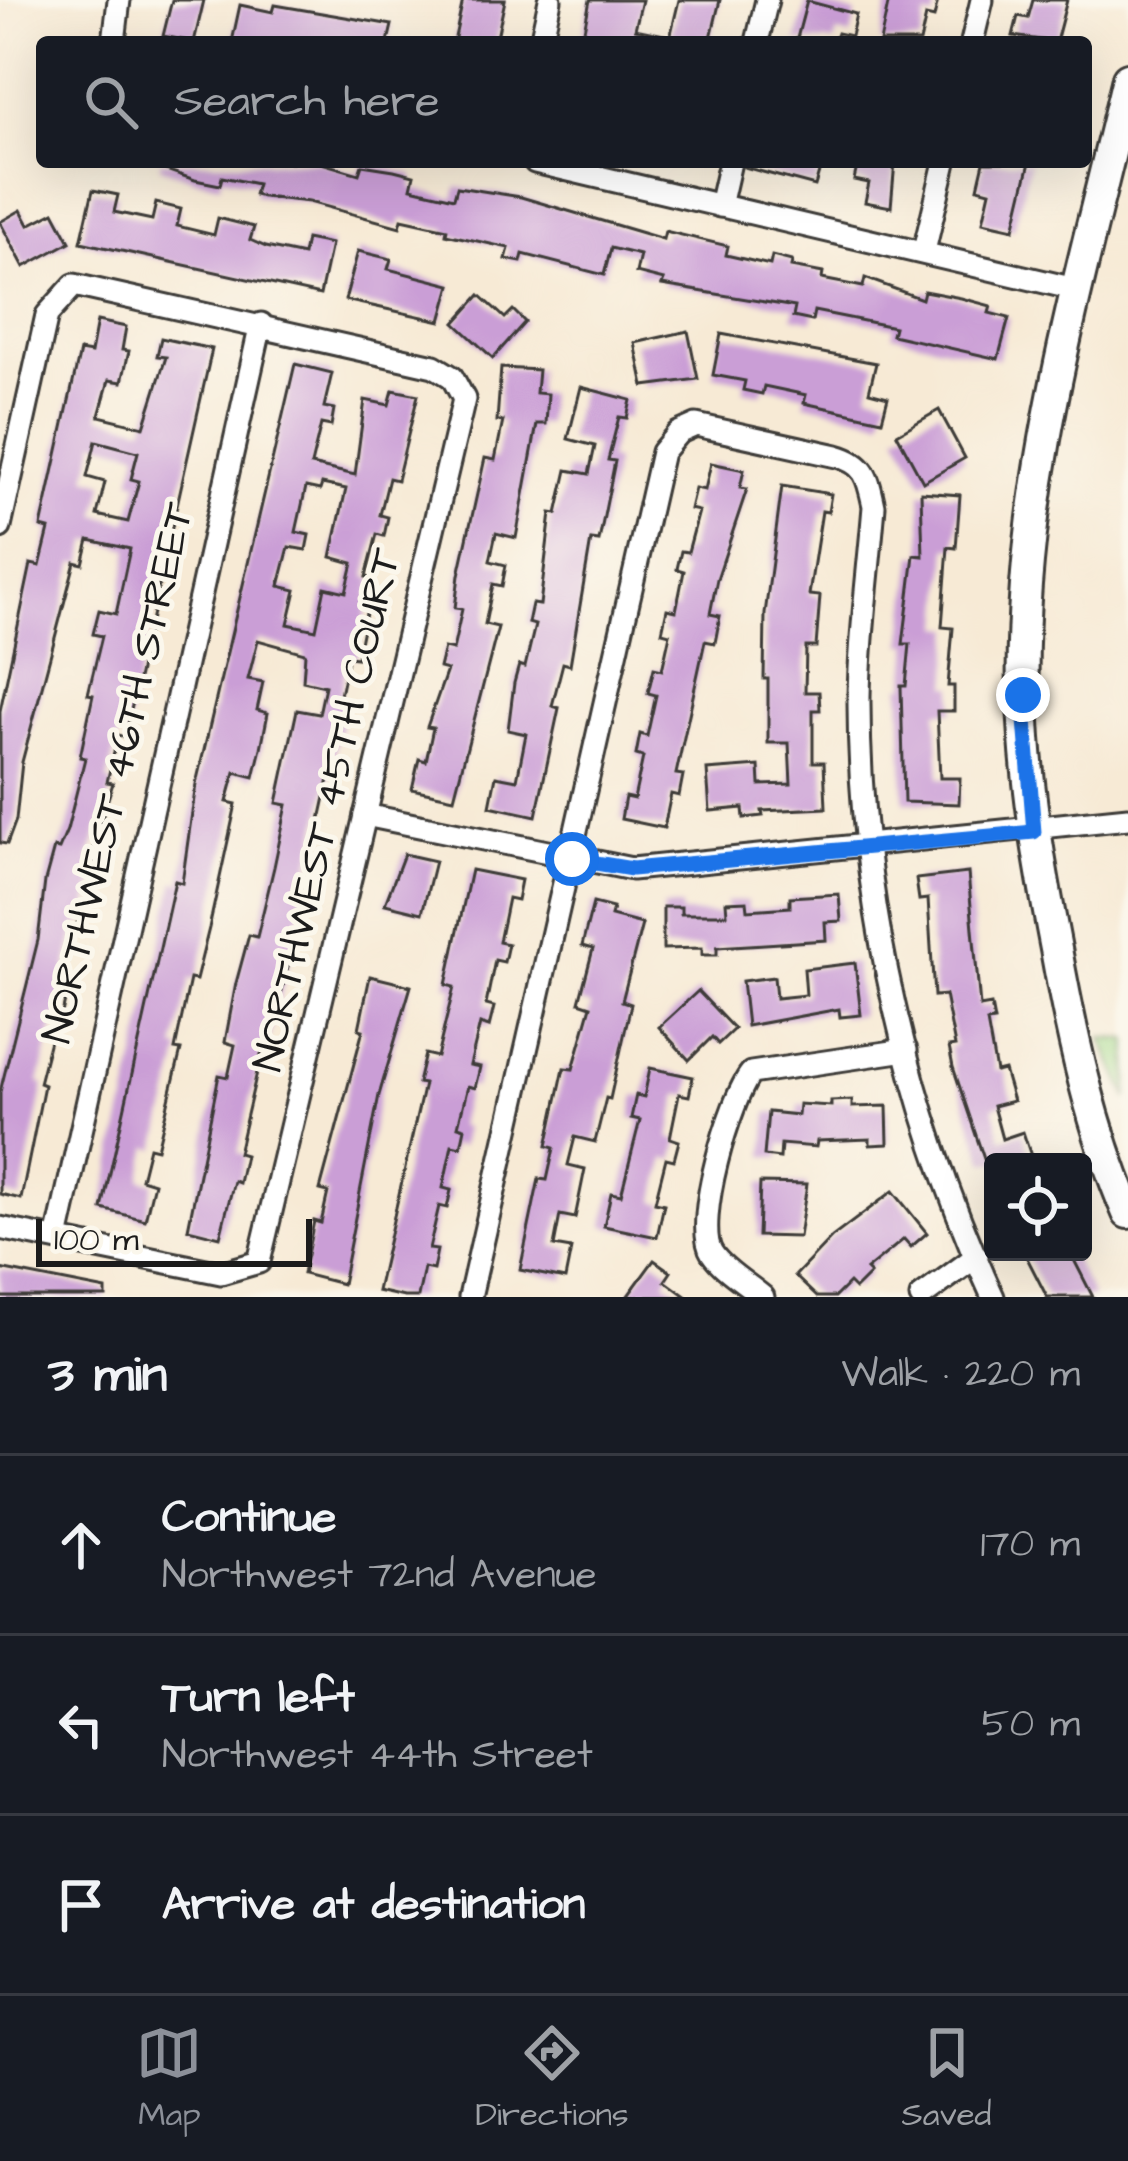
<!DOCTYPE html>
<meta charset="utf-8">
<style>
body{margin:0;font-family:"Architects Daughter",sans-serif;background:#242831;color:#f1f3f6}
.controls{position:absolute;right:36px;bottom:36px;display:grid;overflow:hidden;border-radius:12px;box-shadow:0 12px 48px #0002}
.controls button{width:108px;height:108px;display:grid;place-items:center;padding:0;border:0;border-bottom:3px solid #363941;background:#171b24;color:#f1f3f6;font:60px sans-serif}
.scale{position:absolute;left:36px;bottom:30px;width:276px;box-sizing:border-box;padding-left:12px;border:6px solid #1c1c1c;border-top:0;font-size:33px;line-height:42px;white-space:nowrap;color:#1c1c1c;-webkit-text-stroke:9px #fbf7ec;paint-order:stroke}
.stop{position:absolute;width:36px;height:36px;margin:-27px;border:9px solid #1a73e8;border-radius:50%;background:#fff}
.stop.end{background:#1a73e8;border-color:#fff;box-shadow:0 3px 12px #0008}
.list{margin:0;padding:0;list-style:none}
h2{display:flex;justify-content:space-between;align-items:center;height:156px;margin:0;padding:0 48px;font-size:51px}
h2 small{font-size:39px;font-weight:400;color:#9ea1a6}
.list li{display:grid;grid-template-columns:78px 1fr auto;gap:36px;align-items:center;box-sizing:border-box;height:180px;padding:0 48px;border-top:3px solid #363941}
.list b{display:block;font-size:45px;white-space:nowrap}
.list p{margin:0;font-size:39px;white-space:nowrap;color:#9ea1a6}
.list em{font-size:39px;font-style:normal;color:#9ea1a6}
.icon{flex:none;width:66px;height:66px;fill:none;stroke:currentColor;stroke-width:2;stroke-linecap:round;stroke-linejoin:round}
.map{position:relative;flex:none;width:1128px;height:1297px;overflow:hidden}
.search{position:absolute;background:#171b24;box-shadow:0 12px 48px #0002;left:36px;right:36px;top:36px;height:132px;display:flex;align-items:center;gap:30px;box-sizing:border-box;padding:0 42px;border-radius:12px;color:#9ea1a6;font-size:45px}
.sheet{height:696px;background:#171b24}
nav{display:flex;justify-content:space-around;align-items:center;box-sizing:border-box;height:168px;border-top:3px solid #363941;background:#171b24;font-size:33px;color:#9ea1a6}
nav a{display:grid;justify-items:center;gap:6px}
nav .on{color:#8c9099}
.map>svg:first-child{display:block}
.green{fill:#a3d98a;stroke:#607a53;stroke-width:3}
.building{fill:#ca9ed6;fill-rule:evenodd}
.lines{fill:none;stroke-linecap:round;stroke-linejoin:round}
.street-casing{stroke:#3d3b38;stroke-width:27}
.secondary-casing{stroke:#3d3b38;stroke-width:36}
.street{stroke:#fff;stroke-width:21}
.secondary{stroke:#fff;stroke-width:30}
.route{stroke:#1a73e8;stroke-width:15}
.labels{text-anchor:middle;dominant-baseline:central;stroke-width:10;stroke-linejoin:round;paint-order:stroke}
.street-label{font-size:42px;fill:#1c1c1c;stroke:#fbf7ec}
</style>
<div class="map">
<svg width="1128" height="1297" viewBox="0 0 1128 1297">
<rect width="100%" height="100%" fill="#fbf7ec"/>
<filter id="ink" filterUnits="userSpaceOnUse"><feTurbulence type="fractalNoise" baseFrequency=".00833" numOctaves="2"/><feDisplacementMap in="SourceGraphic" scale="24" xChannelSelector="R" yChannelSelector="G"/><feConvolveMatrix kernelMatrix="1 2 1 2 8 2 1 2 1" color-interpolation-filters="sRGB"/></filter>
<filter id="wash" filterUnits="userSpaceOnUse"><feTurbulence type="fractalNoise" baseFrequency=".004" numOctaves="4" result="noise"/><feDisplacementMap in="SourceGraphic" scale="48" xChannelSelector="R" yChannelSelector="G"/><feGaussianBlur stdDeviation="2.7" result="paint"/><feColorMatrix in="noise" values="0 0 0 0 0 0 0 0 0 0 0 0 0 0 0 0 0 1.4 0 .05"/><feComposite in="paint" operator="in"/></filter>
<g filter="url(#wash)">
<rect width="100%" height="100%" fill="#f7ead5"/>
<path class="green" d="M 1102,1038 L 1128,1040 L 1128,1099 Z"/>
<g id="blocks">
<g class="building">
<path d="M 172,0 L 204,0 L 194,42 L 163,36 Z"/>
<path d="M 463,0 L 505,0 L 496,42 L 454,42 Z"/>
<path d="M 590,0 L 642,0 L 635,29 L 664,35 L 663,42 L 591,42 L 592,37 L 583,35 Z"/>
<path d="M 679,0 L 720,0 L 710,42 L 669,42 Z"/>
<path d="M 889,0 L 938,0 L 934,18 L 926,16 L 920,42 L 880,42 Z"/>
<path d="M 1033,0 L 1067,0 L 1056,42 L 1013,36 L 1018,16 L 1028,18 Z"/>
<path d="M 807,1 L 856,14 L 851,36 L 837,33 L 834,42 L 796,42 Z"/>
<path d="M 240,5 L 273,12 L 275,5 L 392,25 L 388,42 L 232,42 Z"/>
<path d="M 160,162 L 318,162 L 359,174 L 362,165 L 394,170 L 414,175 L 411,188 L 454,198 L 457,187 L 521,197 L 663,239 L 665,231 L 728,246 L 726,255 L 770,265 L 772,256 L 792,261 L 791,267 L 823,273 L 822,279 L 863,287 L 865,278 L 922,299 L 924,291 L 961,298 L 991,306 L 989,313 L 1009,318 L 998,359 L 892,335 L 894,327 L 814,311 L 812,321 L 793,317 L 795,307 L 662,285 L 664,280 L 636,273 L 640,255 L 611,248 L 604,275 L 523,254 L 521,262 L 506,259 L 509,248 L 446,234 L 447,229 L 402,219 L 400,227 L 309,202 L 263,197 L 254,195 L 257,184 L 222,177 L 220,185 L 195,180 L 160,168 Z"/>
<path d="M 745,162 L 822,162 L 815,186 L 744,167 Z"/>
<path d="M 858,162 L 895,162 L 891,207 L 865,202 L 869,183 L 854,180 Z"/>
<path d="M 984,162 L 1030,162 L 1014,229 L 983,222 L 990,191 L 978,188 Z"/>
<path d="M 93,190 L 118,195 L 114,212 L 152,220 L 156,203 L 181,209 L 177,226 L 214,235 L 218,218 L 254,227 L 250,240 L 266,247 L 303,255 L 306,239 L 331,244 L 320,295 L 81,242 Z"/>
<path d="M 21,210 L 29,225 L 54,212 L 70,242 L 24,267 L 0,222 Z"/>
<path d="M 358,251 L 391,259 L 388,269 L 451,285 L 441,321 L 345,300 Z"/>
<path d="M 480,295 L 505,318 L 513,310 L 525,322 L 493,358 L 455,323 Z"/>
<path d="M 97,321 L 126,327 L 122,350 L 129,351 L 122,382 L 109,380 L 99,416 L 144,427 L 166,357 L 157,356 L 161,338 L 212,349 L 125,737 L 118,735 L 107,782 L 113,783 L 89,860 L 98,862 L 83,924 L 77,923 L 62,986 L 68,987 L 62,1014 L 57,1013 L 39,1083 L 44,1085 L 21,1199 L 0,1194 L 0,1092 L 38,940 L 45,881 L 54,848 L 59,849 L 67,830 L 85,758 L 80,757 L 93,695 L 88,694 L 102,636 L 93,634 L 99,610 L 116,614 L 130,549 L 89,540 L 83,564 L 75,562 L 22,762 L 16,820 L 7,844 L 0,843 L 0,711 L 31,564 L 40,566 L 49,529 L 41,527 L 80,351 L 91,353 ZM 96,441 L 138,452 L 131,479 L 139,481 L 128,522 L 97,515 L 105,482 L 87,477 Z"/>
<path d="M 688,331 L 698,379 L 644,386 L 635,343 Z"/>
<path d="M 721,334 L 876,363 L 869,392 L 888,397 L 882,420 L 804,403 L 806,395 L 764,386 L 762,394 L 743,390 L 745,381 L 713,375 Z"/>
<path d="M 295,364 L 332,373 L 324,407 L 334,409 L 331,426 L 321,424 L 311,465 L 355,475 L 365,400 L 389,405 L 393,390 L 418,395 L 397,480 L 389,478 L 380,515 L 388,517 L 384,536 L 377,534 L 366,577 L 373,578 L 357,658 L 348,657 L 339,700 L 346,701 L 287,971 L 266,1052 L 262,1051 L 238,1153 L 245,1155 L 239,1183 L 234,1181 L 220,1237 L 188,1229 L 219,1075 L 228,1077 L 235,1045 L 225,1042 L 236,983 L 249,935 L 257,937 L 274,867 L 287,805 L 277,803 L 297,710 L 319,714 L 325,686 L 303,681 L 305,653 L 258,640 L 248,679 L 263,682 L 257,710 L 268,713 L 261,748 L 254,777 L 235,772 L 227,802 L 236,804 L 209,928 L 196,980 L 190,979 L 175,1049 L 181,1050 L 157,1149 L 149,1147 L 141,1179 L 154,1183 L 145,1220 L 102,1209 L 175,881 L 182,883 L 196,784 ZM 322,484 L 346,489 L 331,557 L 353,563 L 346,592 L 325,587 L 316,630 L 288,624 L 296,590 L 279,586 L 289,547 L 306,550 L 309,535 L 296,532 L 306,487 L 320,490 Z"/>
<path d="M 501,368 L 538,370 L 536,393 L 548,394 L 546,424 L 537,424 L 516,538 L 496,533 L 490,561 L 506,565 L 502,586 L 493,584 L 485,624 L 498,627 L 454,798 L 412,789 L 419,759 L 426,761 L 433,728 L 427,727 L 447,670 L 439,668 L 444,648 L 453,650 L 462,609 L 455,608 L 459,575 L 485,458 L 495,460 L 503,421 L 497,421 Z"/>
<path d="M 581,387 L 631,400 L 627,418 L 619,417 L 608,460 L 615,461 L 599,541 L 591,540 L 570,665 L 563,663 L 552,706 L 559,708 L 536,816 L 490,806 L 496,776 L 517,780 L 526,734 L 508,730 L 514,683 L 519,665 L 525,667 L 535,625 L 528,623 L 532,604 L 540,605 L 551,513 L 557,514 L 567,470 L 589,474 L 595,446 L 568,439 Z"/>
<path d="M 939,410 L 965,458 L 923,482 L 897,434 Z"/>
<path d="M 711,463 L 744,470 L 740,488 L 747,489 L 717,579 L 710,614 L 720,616 L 715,643 L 705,641 L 676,774 L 683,775 L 679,796 L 671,794 L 664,828 L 621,819 L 625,797 L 634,799 L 643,757 L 636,755 L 640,734 L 647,736 L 656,695 L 648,693 L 654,668 L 662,670 L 670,634 L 662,632 L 667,609 L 676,611 L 684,571 L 677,569 L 681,551 L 688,552 L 699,511 L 690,509 L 695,488 L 705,490 Z"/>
<path d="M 782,486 L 831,494 L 828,512 L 822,511 L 809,595 L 820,596 L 816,647 L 806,647 L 805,692 L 819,692 L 820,710 L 813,710 L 813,762 L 824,762 L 826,808 L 762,811 L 763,816 L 744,818 L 743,808 L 710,811 L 707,770 L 759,766 L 760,785 L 791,784 L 789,743 L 768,743 L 768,679 L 764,679 L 765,614 Z"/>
<path d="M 921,492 L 960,495 L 956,548 L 948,547 L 942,627 L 953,628 L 948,686 L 954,686 L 954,711 L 937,711 L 940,778 L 960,778 L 959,804 L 904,802 L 901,686 L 906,686 L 910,644 L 903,644 L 914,555 L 923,556 Z"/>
<path d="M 404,854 L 435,861 L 422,913 L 385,904 Z"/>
<path d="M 471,870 L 521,880 L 517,900 L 508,898 L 499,942 L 508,944 L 504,962 L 495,960 L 486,1005 L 494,1007 L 489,1027 L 480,1024 L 470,1065 L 480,1067 L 475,1088 L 468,1086 L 458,1126 L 465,1128 L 461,1147 L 452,1145 L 443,1188 L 451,1190 L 447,1208 L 439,1206 L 429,1249 L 437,1250 L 433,1270 L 424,1268 L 418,1297 L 404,1297 L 377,1291 L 424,1084 L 418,1083 L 425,1054 L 437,1057 L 454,987 L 446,985 Z"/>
<path d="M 968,873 L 980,1007 L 991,1005 L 994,1021 L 987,1022 L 996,1072 L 1004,1070 L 1013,1101 L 993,1106 L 1002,1139 L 1023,1132 L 1033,1162 L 985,1162 L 953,1067 L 949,1047 L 955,1046 L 945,995 L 934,996 L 928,899 L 919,900 L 916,879 Z"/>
<path d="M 839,894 L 841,921 L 825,922 L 826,940 L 717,947 L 717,955 L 702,955 L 702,948 L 663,949 L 663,907 L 681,907 L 681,914 L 727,914 L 726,902 L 747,901 L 748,910 L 790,907 L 790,897 Z"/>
<path d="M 593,903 L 613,908 L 611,916 L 642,924 L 622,1001 L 631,1004 L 610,1099 L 606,1098 L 595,1142 L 575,1137 L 568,1165 L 585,1169 L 575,1218 L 560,1215 L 554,1246 L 571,1249 L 565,1279 L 520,1270 L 539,1179 L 547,1180 L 554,1148 L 547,1146 L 564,1068 L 573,1069 L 591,1006 L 579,1002 L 593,949 L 582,946 Z"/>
<path d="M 855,963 L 861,1015 L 840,1017 L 839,1009 L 747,1026 L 742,981 L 774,977 L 776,998 L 806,995 L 804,969 Z"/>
<path d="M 370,976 L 411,986 L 379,1095 L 342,1284 L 303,1274 L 314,1221 L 321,1223 L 328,1192 L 320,1190 L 363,1030 L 359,1029 Z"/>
<path d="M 698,991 L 734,1029 L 718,1044 L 712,1037 L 689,1060 L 659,1027 Z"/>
<path d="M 650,1068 L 693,1077 L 689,1096 L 679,1094 L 670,1138 L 679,1141 L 674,1160 L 666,1158 L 655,1202 L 664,1204 L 657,1237 L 604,1226 L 611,1193 L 621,1195 L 640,1120 L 631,1118 L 636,1095 L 644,1097 Z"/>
<path d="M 852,1100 L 852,1107 L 887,1106 L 888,1144 L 870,1145 L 870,1139 L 817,1141 L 816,1147 L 781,1144 L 780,1158 L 764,1156 L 768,1112 L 798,1115 L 799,1104 L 831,1106 L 831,1101 Z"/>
<path d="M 760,1183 L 807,1184 L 799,1237 L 758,1236 Z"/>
<path d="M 893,1191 L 927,1233 L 911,1247 L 904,1239 L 866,1270 L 870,1274 L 855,1289 L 849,1283 L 835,1297 L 817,1297 L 795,1276 L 832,1237 Z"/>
<path d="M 1024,1252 L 1070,1252 L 1093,1297 L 1047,1297 Z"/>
<path d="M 654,1260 L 671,1272 L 665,1281 L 687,1297 L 627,1297 Z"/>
<path d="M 0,1269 L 106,1290 L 106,1297 L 0,1297 Z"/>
</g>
</g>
</g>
<g filter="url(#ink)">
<use href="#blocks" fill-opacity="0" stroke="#3d3b38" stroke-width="3"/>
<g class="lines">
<defs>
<g id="street">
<path d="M 114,42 L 119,0"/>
<path d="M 541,42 L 550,0"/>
<path d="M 757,42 L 767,0"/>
<path d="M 972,42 L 982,0"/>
<path d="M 535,162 L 1079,290"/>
<path d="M 720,206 L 730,162"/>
<path d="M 924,251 L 945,162"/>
<path d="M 0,527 L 47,315 L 74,285 L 434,366 L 452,377 L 464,399 L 259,1262 L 221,1273 L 0,1228"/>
<path d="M 365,815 L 632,869 L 1128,818"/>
<path d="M 57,1239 L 261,324"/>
<path d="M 470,1297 L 662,452 L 678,433 L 696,425 L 837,456 C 866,464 868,478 874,506 C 869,569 860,633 859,696 C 858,900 908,1112 993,1297"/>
<path d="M 763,1297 C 748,1284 723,1270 712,1253 C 693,1224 730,1099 751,1073 L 906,1050"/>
<path d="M 921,1297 L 977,1256"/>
</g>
<path id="secondary" d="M 1128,78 C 1081,279 1017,487 1023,696 C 1025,782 1040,866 1056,949 C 1072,1038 1092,1129 1128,1213"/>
</defs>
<use href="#street" class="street-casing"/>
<use href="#secondary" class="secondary-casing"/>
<use href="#street" class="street"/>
<use href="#secondary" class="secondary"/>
</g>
</g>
<g class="lines" filter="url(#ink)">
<path class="route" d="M 572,859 L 632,869 L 1034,832 L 1023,695"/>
</g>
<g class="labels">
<g class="street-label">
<text transform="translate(119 773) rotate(-77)">NORTHWEST 46TH STREET</text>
<text transform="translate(328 810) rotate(-77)">NORTHWEST 45TH COURT</text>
</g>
</g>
</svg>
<div class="controls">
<button><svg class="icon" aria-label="locate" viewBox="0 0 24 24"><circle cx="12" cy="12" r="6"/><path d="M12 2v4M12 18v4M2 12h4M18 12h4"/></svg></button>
</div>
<div class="scale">100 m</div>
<div class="stop" style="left:572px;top:859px"></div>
<div class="stop end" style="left:1023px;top:695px"></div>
<div class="search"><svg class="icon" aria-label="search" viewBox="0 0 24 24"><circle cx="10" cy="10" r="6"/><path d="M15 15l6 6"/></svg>Search here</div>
</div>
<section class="sheet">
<h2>3 min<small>Walk · 220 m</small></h2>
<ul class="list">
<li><svg class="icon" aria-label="ahead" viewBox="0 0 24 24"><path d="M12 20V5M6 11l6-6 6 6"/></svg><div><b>Continue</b><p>Northwest 72nd Avenue</p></div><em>170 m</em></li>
<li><svg class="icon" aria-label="left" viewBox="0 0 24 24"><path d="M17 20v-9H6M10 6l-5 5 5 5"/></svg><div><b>Turn left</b><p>Northwest 44th Street</p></div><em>50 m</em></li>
<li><svg class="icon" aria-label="arrive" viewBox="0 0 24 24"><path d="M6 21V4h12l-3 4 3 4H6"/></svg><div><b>Arrive at destination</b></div></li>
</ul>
</section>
<nav>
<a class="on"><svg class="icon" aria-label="map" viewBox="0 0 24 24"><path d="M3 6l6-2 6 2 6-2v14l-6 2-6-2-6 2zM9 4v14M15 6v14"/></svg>Map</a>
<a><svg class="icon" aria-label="directions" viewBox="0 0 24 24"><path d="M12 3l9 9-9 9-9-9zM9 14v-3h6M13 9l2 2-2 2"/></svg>Directions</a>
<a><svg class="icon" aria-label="saved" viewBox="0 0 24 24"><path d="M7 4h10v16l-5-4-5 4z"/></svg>Saved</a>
</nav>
